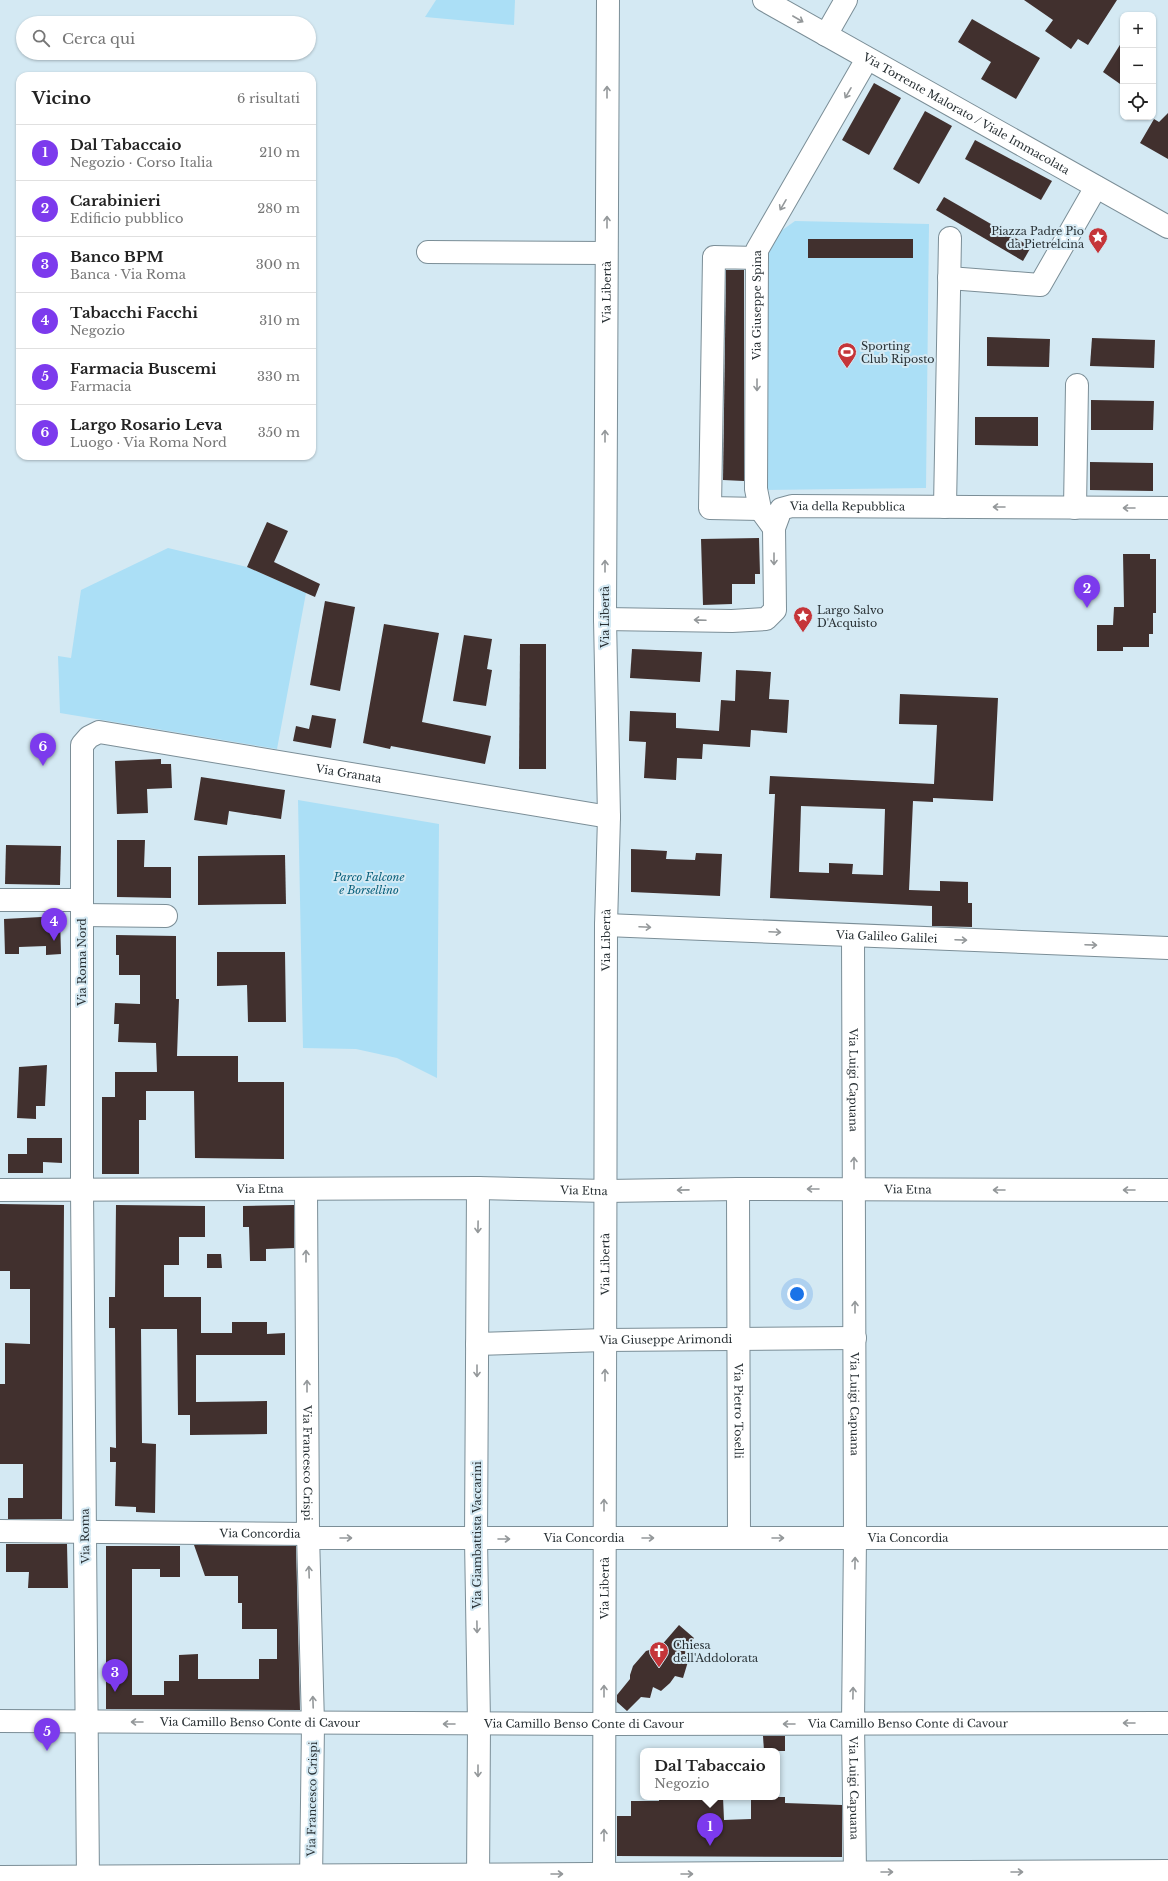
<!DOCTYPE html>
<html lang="it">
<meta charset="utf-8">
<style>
body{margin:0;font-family:"Libre Baskerville",serif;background:#f2f2f2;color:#222}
.controls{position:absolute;right:12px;top:12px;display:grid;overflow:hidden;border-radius:8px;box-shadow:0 1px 3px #0004}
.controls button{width:36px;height:36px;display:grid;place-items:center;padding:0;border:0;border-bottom:1px solid #e0e0e0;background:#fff;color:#222;font:20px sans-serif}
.you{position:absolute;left:797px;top:1294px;width:14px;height:14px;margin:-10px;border:3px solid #fff;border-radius:50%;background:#1a73e8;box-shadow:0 0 0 6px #1a73e833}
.badge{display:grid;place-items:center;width:26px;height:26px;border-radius:50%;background:#7c3aed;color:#fff;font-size:13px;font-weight:700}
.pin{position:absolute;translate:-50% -33px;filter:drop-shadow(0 1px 2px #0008)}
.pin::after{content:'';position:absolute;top:21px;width:14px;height:12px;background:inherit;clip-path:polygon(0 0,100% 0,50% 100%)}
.popup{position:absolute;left:640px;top:1748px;width:140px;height:52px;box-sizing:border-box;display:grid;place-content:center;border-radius:8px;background:#fff;filter:drop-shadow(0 1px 3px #0005);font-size:13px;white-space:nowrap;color:#767676}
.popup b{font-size:15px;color:#222}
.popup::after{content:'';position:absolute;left:50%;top:100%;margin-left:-8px;border:8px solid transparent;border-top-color:#fff}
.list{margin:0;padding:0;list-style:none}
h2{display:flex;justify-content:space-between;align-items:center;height:52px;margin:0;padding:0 16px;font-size:17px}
h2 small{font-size:13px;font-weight:400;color:#767676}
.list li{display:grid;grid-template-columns:26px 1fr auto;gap:12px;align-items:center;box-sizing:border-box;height:56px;padding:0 16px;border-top:1px solid #e0e0e0}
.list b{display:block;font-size:15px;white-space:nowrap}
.list p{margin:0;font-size:13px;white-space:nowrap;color:#767676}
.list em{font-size:13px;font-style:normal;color:#767676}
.icon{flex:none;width:22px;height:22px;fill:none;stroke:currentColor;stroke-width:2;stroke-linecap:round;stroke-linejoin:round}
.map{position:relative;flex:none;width:1168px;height:1881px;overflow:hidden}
.search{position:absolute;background:#fff;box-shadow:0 1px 3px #0004;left:16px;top:16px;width:300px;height:44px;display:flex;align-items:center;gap:10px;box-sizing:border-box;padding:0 14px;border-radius:22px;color:#767676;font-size:15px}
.panel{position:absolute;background:#fff;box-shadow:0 1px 3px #0004;left:16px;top:72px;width:300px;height:388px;border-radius:12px}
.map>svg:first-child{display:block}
.green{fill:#abdff6}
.building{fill:#41302e;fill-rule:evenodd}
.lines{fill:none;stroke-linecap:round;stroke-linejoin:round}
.minor-casing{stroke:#7b8e97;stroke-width:24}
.minor{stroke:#fff;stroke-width:22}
.oneway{stroke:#94989a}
.labels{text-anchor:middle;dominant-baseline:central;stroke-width:4;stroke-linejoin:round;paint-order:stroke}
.street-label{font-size:11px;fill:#283034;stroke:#d4e9f3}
.poi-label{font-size:11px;fill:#283034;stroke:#d4e9f3;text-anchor:start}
.park-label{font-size:11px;font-style:italic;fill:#065e7a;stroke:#d4e9f3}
</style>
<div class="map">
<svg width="1168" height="1881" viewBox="0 0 1168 1881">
<rect width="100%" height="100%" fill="#d4e9f3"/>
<g class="green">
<path d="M 436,0 L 515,0 L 514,25 L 425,17 Z"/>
<path d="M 795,221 L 929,224 L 926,488 L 765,490 L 769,250 L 774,236 Z"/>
<path d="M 168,548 L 247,567 L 306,593 L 277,749 L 60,713 L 58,656 L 71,658 L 81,590 Z"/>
<path d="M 298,800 L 439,824 L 437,1078 L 397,1058 L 356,1049 L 303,1048 Z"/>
</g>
<g class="building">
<path d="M 1024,0 L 1117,0 L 1088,45 L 1078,39 L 1071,49 L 1045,31 L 1053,20 Z"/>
<path d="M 972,19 L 1040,58 L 1016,99 L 981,79 L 991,62 L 958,42 Z"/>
<path d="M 1123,40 L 1123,86 L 1103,72 Z"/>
<path d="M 874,83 L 901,98 L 869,155 L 842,140 Z"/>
<path d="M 925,111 L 952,126 L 919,184 L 893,169 Z"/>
<path d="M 1168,113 L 1168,159 L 1140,143 L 1154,119 L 1159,122 Z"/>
<path d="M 975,140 L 1052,181 L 1041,200 L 965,159 Z"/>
<path d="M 944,197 L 1031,247 L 1023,261 L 936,210 Z"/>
<rect x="808" y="239" width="105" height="19"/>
<path d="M 726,270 L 744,270 L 744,481 L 723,480 Z"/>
<path d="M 987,337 L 1050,339 L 1049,367 L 987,366 Z"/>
<path d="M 1092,338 L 1155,340 L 1154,368 L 1090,366 Z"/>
<path d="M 1091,400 L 1154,401 L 1153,430 L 1091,430 Z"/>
<path d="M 975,417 L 1038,417 L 1038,446 L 975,445 Z"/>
<path d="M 1090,462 L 1153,463 L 1153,491 L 1090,490 Z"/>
<path d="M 267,522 L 288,531 L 274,562 L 320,584 L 315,597 L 247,567 Z"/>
<path d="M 759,538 L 760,574 L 755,574 L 755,584 L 732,584 L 732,604 L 703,605 L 701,539 Z"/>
<path d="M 1123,554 L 1150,554 L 1150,559 L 1156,559 L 1156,613 L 1153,613 L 1153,634 L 1149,634 L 1149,647 L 1123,647 L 1123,651 L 1097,651 L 1097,625 L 1113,625 L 1114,607 L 1124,607 Z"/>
<path d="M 325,601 L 355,607 L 340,691 L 310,685 Z"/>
<path d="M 384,624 L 439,633 L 422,722 L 491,736 L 485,764 L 391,746 L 390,749 L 363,743 Z"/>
<path d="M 464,635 L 492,639 L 487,669 L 492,670 L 486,706 L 453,701 Z"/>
<path d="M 520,644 L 546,644 L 546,769 L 519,769 Z"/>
<path d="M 632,649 L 702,652 L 700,682 L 630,678 Z"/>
<path d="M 736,670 L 771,672 L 769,699 L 789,700 L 787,733 L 751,730 L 750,747 L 703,744 L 702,759 L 677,758 L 676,780 L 644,778 L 646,742 L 629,741 L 630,711 L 676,713 L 676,728 L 719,731 L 721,700 L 735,701 Z"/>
<path d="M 900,694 L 998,698 L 993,801 L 933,798 L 933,802 L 913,801 L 909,890 L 940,891 L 940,881 L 968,882 L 968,903 L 972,903 L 972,927 L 932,926 L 932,906 L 770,898 L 775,794 L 769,794 L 770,776 L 934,784 L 937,725 L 899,724 ZM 801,806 L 885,809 L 883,875 L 852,874 L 853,864 L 829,863 L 829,873 L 799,872 Z"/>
<path d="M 312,715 L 336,719 L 331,748 L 293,741 L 296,726 L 309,729 Z"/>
<path d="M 161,759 L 161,764 L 171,764 L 172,788 L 147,789 L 148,813 L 117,814 L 115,761 Z"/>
<path d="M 201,777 L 285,790 L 281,819 L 229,811 L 227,825 L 194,820 Z"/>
<path d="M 117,840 L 145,840 L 144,867 L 171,867 L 171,898 L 117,897 Z"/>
<path d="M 6,845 L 61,846 L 60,885 L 5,884 Z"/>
<path d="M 631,849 L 667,851 L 666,859 L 695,860 L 696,853 L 722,854 L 720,896 L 631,892 Z"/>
<path d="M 285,855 L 286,904 L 198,905 L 198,856 Z"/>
<path d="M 60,916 L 61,954 L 46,955 L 46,946 L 19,947 L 19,954 L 5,954 L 4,919 Z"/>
<path d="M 116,935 L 176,936 L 176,999 L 179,999 L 177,1056 L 238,1056 L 238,1082 L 284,1082 L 284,1159 L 195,1158 L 194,1091 L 146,1091 L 146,1120 L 139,1120 L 139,1174 L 102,1174 L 102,1097 L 115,1097 L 115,1072 L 157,1072 L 156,1043 L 118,1042 L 119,1024 L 114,1024 L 115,1003 L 140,1004 L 140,975 L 119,975 L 119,955 L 116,955 Z"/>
<path d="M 217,952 L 285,952 L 286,1022 L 248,1022 L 247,985 L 217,986 Z"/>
<path d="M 47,1065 L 45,1106 L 36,1106 L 36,1119 L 17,1118 L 19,1067 Z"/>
<path d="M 27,1138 L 62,1138 L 62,1163 L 43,1162 L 43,1173 L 8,1173 L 8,1154 L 27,1154 Z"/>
<path d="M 0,1204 L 64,1205 L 62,1519 L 8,1519 L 8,1498 L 23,1498 L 23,1464 L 0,1464 L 0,1384 L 5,1384 L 5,1343 L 30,1344 L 30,1289 L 10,1289 L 10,1271 L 0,1271 Z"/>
<path d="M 116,1205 L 205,1206 L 205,1237 L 179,1237 L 179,1265 L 164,1265 L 164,1297 L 201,1297 L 201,1333 L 232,1333 L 232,1322 L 267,1322 L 267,1334 L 285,1333 L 285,1355 L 196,1355 L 196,1402 L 267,1401 L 267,1434 L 190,1435 L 190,1415 L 178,1415 L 177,1329 L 141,1329 L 142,1443 L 156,1444 L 155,1513 L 136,1512 L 136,1507 L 115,1506 L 116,1462 L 110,1462 L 110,1447 L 116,1448 L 115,1328 L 109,1328 L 109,1297 L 115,1297 Z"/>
<path d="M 294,1205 L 294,1248 L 266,1249 L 266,1261 L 250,1261 L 249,1227 L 243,1227 L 243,1206 Z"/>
<path d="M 207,1254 L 221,1254 L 222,1268 L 207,1268 Z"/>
<path d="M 6,1544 L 67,1544 L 68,1588 L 28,1588 L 29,1572 L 6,1572 Z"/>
<path d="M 194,1545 L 296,1546 L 300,1710 L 106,1709 L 106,1546 L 180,1546 L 180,1577 L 160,1577 L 160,1569 L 132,1569 L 132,1695 L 164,1695 L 164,1681 L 179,1681 L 179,1655 L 198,1654 L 198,1679 L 259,1679 L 259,1659 L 277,1659 L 277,1629 L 242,1629 L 242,1603 L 238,1603 L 238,1576 L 205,1576 Z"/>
<path d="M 679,1625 L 694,1638 L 683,1650 L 690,1655 L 683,1678 L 675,1676 L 670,1683 L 661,1691 L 653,1687 L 650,1698 L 641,1697 L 627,1711 L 617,1702 L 617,1695 L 630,1679 L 630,1675 L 633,1666 L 646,1651 L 660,1647 Z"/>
<path d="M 763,1736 L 785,1736 L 785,1751 L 764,1751 Z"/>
<path d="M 659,1797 L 723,1797 L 724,1820 L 751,1819 L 751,1797 L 785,1797 L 785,1803 L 842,1805 L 842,1857 L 617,1856 L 617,1816 L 631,1816 L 631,1801 L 659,1801 Z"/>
</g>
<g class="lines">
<defs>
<g id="minor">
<path id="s1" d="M 764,0 L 1168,227"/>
<path d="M 826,35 L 846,0"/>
<path d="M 428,252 L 606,253"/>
<path d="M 757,258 L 714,257 L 710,508 L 760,509"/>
<path d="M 949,278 L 1040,285 L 1096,187"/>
<path d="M 945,507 L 950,238"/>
<path d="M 1075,508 L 1077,385"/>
<path id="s2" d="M 774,528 L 760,509 L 756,489 L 757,250 L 867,59"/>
<path id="s3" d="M 605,619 L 732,621 L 766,619 L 775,610 L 774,528 L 781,509 L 792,506 L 1168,508"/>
<path d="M 0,900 L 82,900"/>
<path d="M 82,915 L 166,916"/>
<path id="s4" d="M 606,925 L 1168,948"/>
<path id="s5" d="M 853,936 L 855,1538 L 853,1723 L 855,1872"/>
<path id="s6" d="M 738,1189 L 739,1538"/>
<path id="s7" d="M 0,1190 L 478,1188 L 606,1191 L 738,1189 L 1168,1190"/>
<path id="s8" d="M 306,1190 L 308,1534 L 313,1724 L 311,1881"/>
<path id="s9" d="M 477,1344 L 605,1340 L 855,1338"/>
<path id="s10" d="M 0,1531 L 308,1534 L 317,1538 L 1168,1538"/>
<path id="s11" d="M 0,1721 L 604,1724 L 1168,1723"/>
<path d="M 0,1877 L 1168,1871"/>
<path id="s12" d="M 88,1881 L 82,1190 L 82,745 L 89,737 L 99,732 L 609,817"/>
<path d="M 478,1881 L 479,1724 L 476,1539 L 478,1188"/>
<path id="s13" d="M 604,1881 L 606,925 L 609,817 L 605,619 L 608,0"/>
</g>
</defs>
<use href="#minor" class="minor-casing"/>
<use href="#minor" class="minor"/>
</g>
<defs><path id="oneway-shaft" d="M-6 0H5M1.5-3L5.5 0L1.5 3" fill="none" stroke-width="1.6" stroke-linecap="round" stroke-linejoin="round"/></defs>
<g class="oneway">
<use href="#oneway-shaft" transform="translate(798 19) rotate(30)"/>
<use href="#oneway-shaft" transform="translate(607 92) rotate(-90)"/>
<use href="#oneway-shaft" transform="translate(848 93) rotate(120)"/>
<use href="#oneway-shaft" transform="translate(783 205) rotate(120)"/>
<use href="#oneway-shaft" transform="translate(607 222) rotate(-90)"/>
<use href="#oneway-shaft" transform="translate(757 385) rotate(90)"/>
<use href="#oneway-shaft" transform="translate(605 436) rotate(-90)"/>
<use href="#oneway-shaft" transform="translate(999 507) rotate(-180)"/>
<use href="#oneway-shaft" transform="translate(1129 508) rotate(180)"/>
<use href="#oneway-shaft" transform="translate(774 559) rotate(90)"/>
<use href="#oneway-shaft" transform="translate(605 566) rotate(-90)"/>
<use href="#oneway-shaft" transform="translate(700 620) rotate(-178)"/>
<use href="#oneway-shaft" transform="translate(645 927) rotate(3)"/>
<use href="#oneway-shaft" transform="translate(775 932) rotate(3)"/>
<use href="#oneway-shaft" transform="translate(961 940) rotate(2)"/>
<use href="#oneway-shaft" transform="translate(1091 945) rotate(2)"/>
<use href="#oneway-shaft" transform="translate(854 1163) rotate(-90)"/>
<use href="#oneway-shaft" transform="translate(813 1189) rotate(-180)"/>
<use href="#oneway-shaft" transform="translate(683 1190) rotate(179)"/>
<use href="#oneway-shaft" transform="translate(999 1190) rotate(180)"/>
<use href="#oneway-shaft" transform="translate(1129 1190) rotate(180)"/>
<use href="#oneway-shaft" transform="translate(478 1227) rotate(91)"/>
<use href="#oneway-shaft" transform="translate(306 1256) rotate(-90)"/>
<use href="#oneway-shaft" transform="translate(855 1307) rotate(-90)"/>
<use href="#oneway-shaft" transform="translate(477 1371) rotate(90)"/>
<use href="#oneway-shaft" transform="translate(605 1375) rotate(-90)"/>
<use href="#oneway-shaft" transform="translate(307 1386) rotate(-90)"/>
<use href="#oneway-shaft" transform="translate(604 1505) rotate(-90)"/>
<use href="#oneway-shaft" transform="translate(346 1538)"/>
<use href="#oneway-shaft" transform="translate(648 1538)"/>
<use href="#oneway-shaft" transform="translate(778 1538)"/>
<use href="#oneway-shaft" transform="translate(504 1539)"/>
<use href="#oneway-shaft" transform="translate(855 1563) rotate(-89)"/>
<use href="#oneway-shaft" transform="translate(309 1572) rotate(-92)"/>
<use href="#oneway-shaft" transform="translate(477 1627) rotate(89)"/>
<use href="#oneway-shaft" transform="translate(604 1691) rotate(-90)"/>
<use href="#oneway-shaft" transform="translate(853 1693) rotate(-89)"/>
<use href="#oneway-shaft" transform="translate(313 1702) rotate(-92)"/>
<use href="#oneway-shaft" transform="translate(137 1722) rotate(-180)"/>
<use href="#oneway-shaft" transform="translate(1129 1723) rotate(-180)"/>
<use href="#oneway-shaft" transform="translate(449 1724) rotate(-180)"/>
<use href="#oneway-shaft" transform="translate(789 1724) rotate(180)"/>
<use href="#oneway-shaft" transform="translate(478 1771) rotate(90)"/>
<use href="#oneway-shaft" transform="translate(604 1835) rotate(-90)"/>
<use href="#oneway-shaft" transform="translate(887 1872)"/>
<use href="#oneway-shaft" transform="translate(1017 1872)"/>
<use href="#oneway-shaft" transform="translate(557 1874)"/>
<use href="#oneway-shaft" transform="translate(687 1874)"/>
</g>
<defs>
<symbol id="sight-pin" viewBox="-11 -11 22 30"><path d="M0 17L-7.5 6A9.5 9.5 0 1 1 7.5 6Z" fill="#c53539" stroke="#d4e9f3"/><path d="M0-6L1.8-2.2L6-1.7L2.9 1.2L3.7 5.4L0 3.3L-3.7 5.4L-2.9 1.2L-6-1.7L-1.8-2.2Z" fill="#fff"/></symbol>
<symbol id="stadium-pin" viewBox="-11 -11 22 30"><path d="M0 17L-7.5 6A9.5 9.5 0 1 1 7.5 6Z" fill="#c53539" stroke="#d4e9f3"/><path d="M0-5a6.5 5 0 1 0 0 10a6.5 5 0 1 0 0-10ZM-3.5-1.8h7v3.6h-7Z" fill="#fff"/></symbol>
<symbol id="church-pin" viewBox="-11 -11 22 30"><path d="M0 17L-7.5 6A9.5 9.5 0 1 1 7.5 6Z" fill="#c53539" stroke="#d4e9f3"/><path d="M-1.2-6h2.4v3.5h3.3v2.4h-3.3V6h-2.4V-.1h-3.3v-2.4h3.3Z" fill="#fff"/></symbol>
</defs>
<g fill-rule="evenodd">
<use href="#sight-pin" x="1087" y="226" width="22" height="30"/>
<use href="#stadium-pin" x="836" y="341" width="22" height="30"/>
<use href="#sight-pin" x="792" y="605" width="22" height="30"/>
<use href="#church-pin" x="648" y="1640" width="22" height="30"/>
</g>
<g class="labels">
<g class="street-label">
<text stroke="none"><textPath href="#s1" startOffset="232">Via Torrente Malorato / Viale Immacolata</textPath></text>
<text stroke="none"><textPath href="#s13" startOffset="1589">Via Libertà</textPath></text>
<text stroke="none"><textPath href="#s2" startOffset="228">Via Giuseppe Spina</textPath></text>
<text stroke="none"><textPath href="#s3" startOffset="343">Via della Repubblica</textPath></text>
<text transform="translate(605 617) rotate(-90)">Via Libertà</text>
<text stroke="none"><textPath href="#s12" startOffset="1411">Via Granata</textPath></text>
<text stroke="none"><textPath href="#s4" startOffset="281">Via Galileo Galilei</textPath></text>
<text stroke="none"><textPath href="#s13" startOffset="941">Via Libertà</textPath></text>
<text transform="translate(82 962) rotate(-90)">Via Roma Nord</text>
<text stroke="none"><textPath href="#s5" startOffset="144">Via Luigi Capuana</textPath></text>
<text stroke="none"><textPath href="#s7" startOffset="260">Via Etna</textPath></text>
<text stroke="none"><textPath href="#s7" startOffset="584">Via Etna</textPath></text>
<text stroke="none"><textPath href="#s7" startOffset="908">Via Etna</textPath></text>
<text stroke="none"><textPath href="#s13" startOffset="617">Via Libertà</textPath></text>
<text stroke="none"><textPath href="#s9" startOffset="189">Via Giuseppe Arimondi</textPath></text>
<text stroke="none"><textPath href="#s5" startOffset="468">Via Luigi Capuana</textPath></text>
<text stroke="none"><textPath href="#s6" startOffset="222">Via Pietro Toselli</textPath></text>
<text stroke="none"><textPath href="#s8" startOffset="273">Via Francesco Crispi</textPath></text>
<text stroke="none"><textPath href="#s10" startOffset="260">Via Concordia</textPath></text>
<text transform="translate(477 1535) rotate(-90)">Via Giambattista Vaccarini</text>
<text transform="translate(85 1536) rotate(-91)">Via Roma</text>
<text stroke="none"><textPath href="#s10" startOffset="909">Via Concordia</textPath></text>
<text stroke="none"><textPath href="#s10" startOffset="585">Via Concordia</textPath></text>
<text stroke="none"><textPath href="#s13" startOffset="293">Via Libertà</textPath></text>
<text stroke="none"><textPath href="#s11" startOffset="260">Via Camillo Benso Conte di Cavour</textPath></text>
<text stroke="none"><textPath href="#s11" startOffset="908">Via Camillo Benso Conte di Cavour</textPath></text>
<text stroke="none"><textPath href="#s11" startOffset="584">Via Camillo Benso Conte di Cavour</textPath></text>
<text stroke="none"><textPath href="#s5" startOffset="852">Via Luigi Capuana</textPath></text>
<text transform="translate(312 1799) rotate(-89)">Via Francesco Crispi</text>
</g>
<g class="poi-label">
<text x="1084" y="231" text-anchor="end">Piazza Padre Pio<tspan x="1084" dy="13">da Pietrelcina</tspan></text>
<text x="861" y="346">Sporting<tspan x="861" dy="13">Club Riposto</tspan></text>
<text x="817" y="610">Largo Salvo<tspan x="817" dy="13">D'Acquisto</tspan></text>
<text x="673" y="1645">Chiesa<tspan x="673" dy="13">dell'Addolorata</tspan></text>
</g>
<g class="park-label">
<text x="369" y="877">Parco Falcone<tspan x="369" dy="13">e Borsellino</tspan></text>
</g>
</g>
</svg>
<div class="controls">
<button>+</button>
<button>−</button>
<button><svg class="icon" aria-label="locate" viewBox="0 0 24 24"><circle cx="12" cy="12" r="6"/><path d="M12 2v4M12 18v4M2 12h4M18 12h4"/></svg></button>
</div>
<div class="you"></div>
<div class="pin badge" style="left:710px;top:1846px">1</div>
<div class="popup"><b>Dal Tabaccaio</b>Negozio</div>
<div class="pin badge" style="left:1087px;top:608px">2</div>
<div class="pin badge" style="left:115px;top:1692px">3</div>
<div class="pin badge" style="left:54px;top:941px">4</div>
<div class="pin badge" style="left:47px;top:1751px">5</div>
<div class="pin badge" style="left:43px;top:766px">6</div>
<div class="search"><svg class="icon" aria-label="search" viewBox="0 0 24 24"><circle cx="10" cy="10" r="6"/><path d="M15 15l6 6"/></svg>Cerca qui</div>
<section class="panel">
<h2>Vicino<small>6 risultati</small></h2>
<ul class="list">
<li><span class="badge">1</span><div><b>Dal Tabaccaio</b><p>Negozio · Corso Italia</p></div><em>210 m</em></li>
<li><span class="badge">2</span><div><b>Carabinieri</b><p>Edificio pubblico</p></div><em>280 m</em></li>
<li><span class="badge">3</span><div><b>Banco BPM</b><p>Banca · Via Roma</p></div><em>300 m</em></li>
<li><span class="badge">4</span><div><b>Tabacchi Facchi</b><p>Negozio</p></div><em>310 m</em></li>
<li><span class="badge">5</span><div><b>Farmacia Buscemi</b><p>Farmacia</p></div><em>330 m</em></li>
<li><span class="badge">6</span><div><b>Largo Rosario Leva</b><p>Luogo · Via Roma Nord</p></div><em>350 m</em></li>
</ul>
</section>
</div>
